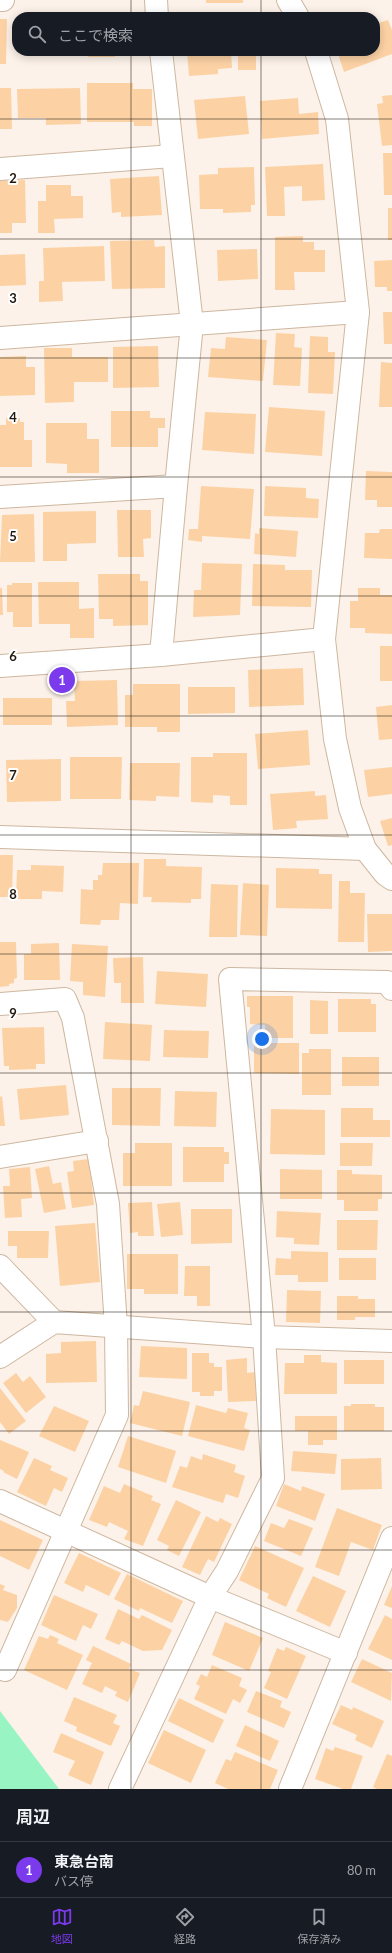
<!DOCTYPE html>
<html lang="ja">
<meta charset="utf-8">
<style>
body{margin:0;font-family:Lato,"Noto Sans JP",sans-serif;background:#20242c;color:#f1f3f6}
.you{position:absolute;left:262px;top:1039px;width:14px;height:14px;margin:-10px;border:3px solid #fff;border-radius:50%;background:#1a73e8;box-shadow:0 0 0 6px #1a73e833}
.badge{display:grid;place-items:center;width:26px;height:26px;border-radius:50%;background:#7c3aed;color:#fff;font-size:13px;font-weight:700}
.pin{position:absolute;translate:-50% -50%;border:2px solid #fff;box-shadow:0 1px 4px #0006}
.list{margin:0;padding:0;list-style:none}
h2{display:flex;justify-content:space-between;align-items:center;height:52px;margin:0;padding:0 16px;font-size:17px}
h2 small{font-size:13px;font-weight:400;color:#9ea1a6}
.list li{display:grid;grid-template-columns:26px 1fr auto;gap:12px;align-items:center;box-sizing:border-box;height:56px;padding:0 16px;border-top:1px solid #363941}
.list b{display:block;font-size:15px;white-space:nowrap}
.list p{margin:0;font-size:13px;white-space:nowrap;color:#9ea1a6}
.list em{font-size:13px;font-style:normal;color:#9ea1a6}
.icon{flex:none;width:22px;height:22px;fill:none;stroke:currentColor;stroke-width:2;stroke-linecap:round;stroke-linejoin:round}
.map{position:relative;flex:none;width:392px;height:1789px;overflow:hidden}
.search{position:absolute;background:#171b24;box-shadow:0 2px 10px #0003;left:12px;right:12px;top:12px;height:44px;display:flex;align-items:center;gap:10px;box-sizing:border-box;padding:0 14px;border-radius:16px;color:#9ea1a6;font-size:15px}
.sheet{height:108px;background:#171b24}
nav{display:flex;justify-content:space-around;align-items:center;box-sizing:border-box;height:56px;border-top:1px solid #363941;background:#171b24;font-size:11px;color:#9ea1a6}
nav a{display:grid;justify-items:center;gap:2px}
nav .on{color:#7c3aed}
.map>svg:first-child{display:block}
.green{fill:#98f4c2}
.building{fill:#fcd2a5}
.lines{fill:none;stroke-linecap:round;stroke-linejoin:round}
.street-casing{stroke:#cdb7a0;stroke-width:24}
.street{stroke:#fff;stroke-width:22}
.grid{fill:none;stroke:#211910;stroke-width:1;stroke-opacity:0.55}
.grid-label{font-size:13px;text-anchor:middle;font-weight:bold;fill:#211910;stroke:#fff;stroke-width:4;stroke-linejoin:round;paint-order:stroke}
</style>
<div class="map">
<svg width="392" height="1789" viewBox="0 0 392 1789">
<rect width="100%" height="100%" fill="#fcf2e9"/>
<path class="green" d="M 0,1711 L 59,1789 L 0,1789 Z"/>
<g class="building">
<rect x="206" y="0" width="37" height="3"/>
<rect x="34" y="14" width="37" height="3"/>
<path d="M 0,19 L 7,19 L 6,64 L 0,64 Z"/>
<path d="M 388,20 L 392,30 L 392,54 L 344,72 L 337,51 L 375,51 L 375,24 Z"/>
<path d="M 88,51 L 136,51 L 136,54 L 115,54 L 115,57 L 88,57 Z"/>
<path d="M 187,51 L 231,51 L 232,68 L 218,69 L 218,74 L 189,76 Z"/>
<path d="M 238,51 L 288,51 L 288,54 L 256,55 L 256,70 L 238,70 Z"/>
<path d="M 87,83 L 133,83 L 133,89 L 152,89 L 152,126 L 134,126 L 134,122 L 87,122 Z"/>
<path d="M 0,88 L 11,88 L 12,129 L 0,129 Z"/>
<path d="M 80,88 L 81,124 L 46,125 L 46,118 L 18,118 L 17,89 Z"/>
<path d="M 392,95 L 392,145 L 382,146 L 377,104 L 383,103 L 382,96 Z"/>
<path d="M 245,96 L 249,134 L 198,139 L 194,100 Z"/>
<path d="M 298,98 L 299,114 L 318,112 L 319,134 L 262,139 L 260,101 Z"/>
<path d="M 383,153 L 392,153 L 392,195 L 384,195 Z"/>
<path d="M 323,164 L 325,200 L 302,201 L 302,186 L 284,187 L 285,216 L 267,216 L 265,167 Z"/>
<path d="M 254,167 L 255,205 L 251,205 L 251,212 L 223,213 L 223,209 L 200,209 L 199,175 L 218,174 L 218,168 Z"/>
<path d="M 159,176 L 162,215 L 121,217 L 121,212 L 112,213 L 110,179 Z"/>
<path d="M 25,180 L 26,223 L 12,223 L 12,233 L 0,233 L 0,181 Z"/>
<path d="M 46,185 L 71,185 L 71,196 L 83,196 L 83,218 L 54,219 L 55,233 L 38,233 L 38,201 L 46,201 Z"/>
<rect x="388" y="208" width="4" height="32"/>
<path d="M 303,236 L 303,242 L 314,242 L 314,250 L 325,250 L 325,272 L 294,272 L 295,290 L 275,290 L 275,237 Z"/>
<path d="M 154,240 L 155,247 L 165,246 L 165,288 L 112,289 L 110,241 Z"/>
<path d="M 104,246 L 105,281 L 62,282 L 63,301 L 39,302 L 39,281 L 44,281 L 43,248 Z"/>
<path d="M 257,249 L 258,279 L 218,281 L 217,250 Z"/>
<path d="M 25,254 L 26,285 L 0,286 L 0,255 Z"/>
<path d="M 392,260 L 392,291 L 387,291 L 387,287 L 375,287 L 374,261 Z"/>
<path d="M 383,312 L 392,312 L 392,344 L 384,344 Z"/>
<path d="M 276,333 L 295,334 L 294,347 L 302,348 L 300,386 L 273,385 Z"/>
<path d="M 310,336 L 328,337 L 328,352 L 335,352 L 333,394 L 308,393 Z"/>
<path d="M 226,337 L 267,340 L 263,381 L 208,377 L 211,348 L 225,349 Z"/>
<path d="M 158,346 L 159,387 L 113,388 L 113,347 Z"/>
<path d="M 44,348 L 72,348 L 72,357 L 108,357 L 108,382 L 74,382 L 74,402 L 45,403 Z"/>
<path d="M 26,356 L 26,367 L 35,367 L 35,395 L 0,396 L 0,357 Z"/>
<path d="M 381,362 L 392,363 L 392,407 L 379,407 Z"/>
<path d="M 269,407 L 325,411 L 322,456 L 265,452 Z"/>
<path d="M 111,411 L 150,411 L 150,418 L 165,418 L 165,428 L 158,428 L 158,447 L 111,447 Z"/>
<path d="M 205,412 L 256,414 L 254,454 L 202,450 Z"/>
<path d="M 6,418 L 20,418 L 20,422 L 24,422 L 24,440 L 32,440 L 32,467 L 0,467 L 0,425 L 6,425 Z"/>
<path d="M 46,423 L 87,423 L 87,439 L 99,439 L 99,473 L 67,473 L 67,464 L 46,463 Z"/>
<path d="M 366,471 L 392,472 L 392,507 L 377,507 L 377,500 L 365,500 Z"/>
<path d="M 201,486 L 254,489 L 250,539 L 202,536 L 202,542 L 188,540 L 189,529 L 198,529 Z"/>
<path d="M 265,486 L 306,488 L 306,498 L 319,499 L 318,518 L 264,516 Z"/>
<path d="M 117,510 L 151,510 L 151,538 L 143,539 L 144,557 L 118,557 Z"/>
<path d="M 96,511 L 96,543 L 67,544 L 67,561 L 43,561 L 43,512 Z"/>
<path d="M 34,514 L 35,562 L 0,562 L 2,515 Z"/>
<path d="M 259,528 L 298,531 L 296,557 L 254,554 L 255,533 L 259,534 Z"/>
<path d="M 380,529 L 392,529 L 392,559 L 364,558 L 365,533 L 379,533 Z"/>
<path d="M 202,563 L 242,564 L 240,615 L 193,617 L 194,590 L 201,590 Z"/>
<path d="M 253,564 L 285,565 L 285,570 L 312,570 L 311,607 L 252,606 Z"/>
<path d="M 98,574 L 140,574 L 140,581 L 148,581 L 148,625 L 113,626 L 113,619 L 99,619 Z"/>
<path d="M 38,582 L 79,582 L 79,609 L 94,608 L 94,638 L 70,638 L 70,624 L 39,624 Z"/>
<path d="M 12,583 L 32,583 L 32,627 L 13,627 L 13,612 L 7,612 L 7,585 L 12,585 Z"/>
<path d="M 0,588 L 2,588 L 3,615 L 0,615 Z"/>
<path d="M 358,588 L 380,588 L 380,595 L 392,595 L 392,634 L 365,633 L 365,628 L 350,628 L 350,601 L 358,601 Z"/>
<rect x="380" y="646" width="12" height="35"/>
<path d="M 303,668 L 304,705 L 249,707 L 248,670 Z"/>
<path d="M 117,680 L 118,725 L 67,727 L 66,701 L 75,701 L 74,681 Z"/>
<path d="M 133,684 L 180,684 L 180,732 L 157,732 L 157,727 L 125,727 L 125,695 L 133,695 Z"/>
<path d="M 188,687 L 235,687 L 235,713 L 188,714 Z"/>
<rect x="3" y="698" width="49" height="27"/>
<path d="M 392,705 L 392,739 L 379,740 L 376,707 Z"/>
<path d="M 308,730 L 310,765 L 258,769 L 255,734 Z"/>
<path d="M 213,753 L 247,753 L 247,805 L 230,805 L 230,796 L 213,795 L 213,803 L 191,802 L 191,757 L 213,757 Z"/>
<path d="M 70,757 L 122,757 L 121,799 L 70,799 Z"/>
<path d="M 61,759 L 61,801 L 7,802 L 6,760 Z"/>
<path d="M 130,763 L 180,763 L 179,797 L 156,796 L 156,801 L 129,800 Z"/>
<path d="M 392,767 L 392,794 L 368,797 L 364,770 Z"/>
<path d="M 315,791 L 315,796 L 326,795 L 328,819 L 296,821 L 297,828 L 273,830 L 270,794 Z"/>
<path d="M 392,818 L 392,845 L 388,846 L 380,821 Z"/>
<path d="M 0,855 L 13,855 L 12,897 L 0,897 Z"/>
<path d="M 144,859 L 166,859 L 166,866 L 202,867 L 201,899 L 191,899 L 191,903 L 151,902 L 152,897 L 143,897 Z"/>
<path d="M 103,863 L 139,863 L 138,904 L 120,903 L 119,920 L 101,920 L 100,925 L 80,924 L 81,889 L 93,890 L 93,880 L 98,880 L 98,875 L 102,875 Z"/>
<path d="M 31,865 L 64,866 L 63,892 L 42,891 L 42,899 L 16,899 L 17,870 L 31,870 Z"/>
<path d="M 276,868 L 319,869 L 319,874 L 332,874 L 332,909 L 276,908 Z"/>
<path d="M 339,881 L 350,881 L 350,893 L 365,893 L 364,942 L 338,942 Z"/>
<path d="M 243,883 L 269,885 L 267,936 L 240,935 Z"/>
<path d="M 211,884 L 238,885 L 237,937 L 209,937 Z"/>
<path d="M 367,914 L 392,914 L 392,951 L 368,952 Z"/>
<path d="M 0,942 L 16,942 L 17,978 L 14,979 L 14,983 L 9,984 L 9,986 L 0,987 Z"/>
<path d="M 59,943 L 60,980 L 24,980 L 24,954 L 31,954 L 31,944 Z"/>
<path d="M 72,944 L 108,946 L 105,997 L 83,995 L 83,982 L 70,981 Z"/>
<path d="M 143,957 L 144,1003 L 121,1003 L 121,983 L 114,983 L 113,958 Z"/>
<path d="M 157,971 L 208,974 L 206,1007 L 155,1004 Z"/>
<path d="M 247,996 L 293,996 L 293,1038 L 265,1038 L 265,1025 L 250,1024 L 250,1007 L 247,1007 Z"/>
<path d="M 338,999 L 371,999 L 371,1004 L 376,1004 L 376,1032 L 338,1032 Z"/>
<path d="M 310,1000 L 328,1001 L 328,1034 L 310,1034 Z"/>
<path d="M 105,1022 L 152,1025 L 150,1061 L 103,1059 Z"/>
<path d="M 44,1027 L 45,1064 L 36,1064 L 36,1069 L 9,1070 L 9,1066 L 4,1066 L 2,1028 Z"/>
<path d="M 164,1030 L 209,1031 L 208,1058 L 163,1057 Z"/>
<path d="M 254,1043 L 299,1043 L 299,1074 L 254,1073 Z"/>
<path d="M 309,1049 L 331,1049 L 331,1095 L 302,1095 L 302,1053 L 309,1053 Z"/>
<rect x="342" y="1057" width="37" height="29"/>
<path d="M 66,1085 L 69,1115 L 20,1120 L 17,1089 Z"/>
<path d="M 112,1088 L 161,1088 L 160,1126 L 112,1125 Z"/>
<path d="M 175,1091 L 217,1092 L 216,1127 L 174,1126 Z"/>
<path d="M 2,1096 L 5,1126 L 0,1126 L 0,1097 Z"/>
<path d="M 341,1108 L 373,1108 L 373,1120 L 390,1120 L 390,1137 L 341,1137 Z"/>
<path d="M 271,1109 L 325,1110 L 325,1155 L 270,1154 Z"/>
<path d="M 135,1143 L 172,1143 L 172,1186 L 123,1186 L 123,1153 L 135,1153 Z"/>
<path d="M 340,1143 L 373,1143 L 372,1166 L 340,1166 Z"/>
<path d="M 183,1147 L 224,1147 L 224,1152 L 229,1152 L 229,1164 L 224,1164 L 224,1182 L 183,1182 Z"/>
<path d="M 89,1159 L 94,1205 L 72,1208 L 67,1172 L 74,1171 L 73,1161 Z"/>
<path d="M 49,1166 L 53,1184 L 61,1182 L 66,1209 L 44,1213 L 35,1169 Z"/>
<path d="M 30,1167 L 32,1198 L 21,1199 L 22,1217 L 5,1218 L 3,1186 L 10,1186 L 9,1169 Z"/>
<path d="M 280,1169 L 322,1170 L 322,1199 L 280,1199 Z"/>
<path d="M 337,1170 L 352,1170 L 352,1174 L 382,1175 L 382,1199 L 378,1199 L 378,1211 L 344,1211 L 344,1200 L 337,1200 Z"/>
<path d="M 152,1202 L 154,1236 L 138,1236 L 138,1232 L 130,1233 L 128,1203 Z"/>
<path d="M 180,1202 L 183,1235 L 161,1237 L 157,1204 Z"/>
<path d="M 191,1209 L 232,1209 L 232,1243 L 191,1244 Z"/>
<path d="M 277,1211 L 321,1213 L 319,1245 L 294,1244 L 294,1238 L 276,1237 Z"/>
<path d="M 337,1220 L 378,1220 L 377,1250 L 337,1250 Z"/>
<path d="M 95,1223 L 100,1282 L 60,1286 L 55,1226 Z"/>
<path d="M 8,1231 L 49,1231 L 48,1258 L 17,1258 L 17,1246 L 8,1246 Z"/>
<path d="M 291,1251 L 328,1252 L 328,1282 L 298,1282 L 298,1275 L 275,1275 L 276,1258 L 291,1259 Z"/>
<path d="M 127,1254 L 178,1254 L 178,1294 L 144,1294 L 144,1289 L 127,1289 Z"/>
<rect x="339" y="1258" width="37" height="22"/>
<path d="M 185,1266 L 210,1266 L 210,1306 L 197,1306 L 197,1296 L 184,1296 Z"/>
<path d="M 287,1290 L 321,1291 L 320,1323 L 286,1322 Z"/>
<path d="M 337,1296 L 358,1296 L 358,1299 L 375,1299 L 375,1317 L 355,1317 L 355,1320 L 337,1320 Z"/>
<path d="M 96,1341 L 97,1382 L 46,1383 L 46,1354 L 61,1353 L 61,1342 Z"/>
<path d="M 141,1346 L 187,1348 L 187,1379 L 139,1377 Z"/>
<path d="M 192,1353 L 209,1353 L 209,1363 L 214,1363 L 214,1367 L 222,1367 L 222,1391 L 214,1391 L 214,1396 L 200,1396 L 200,1392 L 192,1392 Z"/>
<path d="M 304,1355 L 321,1355 L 321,1362 L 337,1363 L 337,1394 L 284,1394 L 285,1363 L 304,1363 Z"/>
<path d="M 247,1358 L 247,1373 L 255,1372 L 256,1401 L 228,1402 L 226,1360 Z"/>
<rect x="344" y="1360" width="40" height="24"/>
<path d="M 16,1373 L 23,1382 L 30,1376 L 46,1397 L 26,1413 L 3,1383 Z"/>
<path d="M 0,1388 L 26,1421 L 9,1434 L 0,1422 Z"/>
<path d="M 143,1391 L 190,1402 L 182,1436 L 130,1423 L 134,1405 L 139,1406 Z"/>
<path d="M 351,1404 L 375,1404 L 375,1407 L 384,1407 L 384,1431 L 344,1431 L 344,1406 L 351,1406 Z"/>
<path d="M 196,1405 L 226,1413 L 228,1408 L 248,1413 L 244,1428 L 250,1430 L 244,1451 L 188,1436 Z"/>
<path d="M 54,1406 L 89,1421 L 75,1452 L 39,1436 Z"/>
<path d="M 295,1416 L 337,1416 L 337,1440 L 323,1440 L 323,1445 L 308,1445 L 308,1431 L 295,1431 Z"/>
<path d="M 128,1436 L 176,1451 L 166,1483 L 118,1467 Z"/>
<path d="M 0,1440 L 29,1452 L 17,1479 L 3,1472 L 4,1471 L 0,1469 Z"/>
<path d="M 293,1451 L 337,1454 L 335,1474 L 291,1471 Z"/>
<path d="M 203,1454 L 236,1465 L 234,1472 L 245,1476 L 238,1498 L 226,1494 L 223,1503 L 172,1487 L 180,1466 L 187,1468 L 191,1456 L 202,1460 Z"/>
<path d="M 34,1458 L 52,1466 L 50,1470 L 68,1478 L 62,1492 L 54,1488 L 46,1506 L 17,1492 Z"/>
<path d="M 381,1458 L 382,1489 L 341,1490 L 341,1459 Z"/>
<path d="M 124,1484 L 153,1496 L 151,1500 L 161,1504 L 143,1546 L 124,1539 L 128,1531 L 109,1522 L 107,1527 L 89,1520 L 104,1486 L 120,1493 Z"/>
<path d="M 284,1484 L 301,1491 L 302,1486 L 325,1494 L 315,1521 L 276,1506 Z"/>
<path d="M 176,1500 L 201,1512 L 179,1556 L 167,1550 L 169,1546 L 157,1540 Z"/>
<path d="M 337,1508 L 382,1525 L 373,1550 L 351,1542 L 339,1576 L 315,1567 Z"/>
<path d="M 206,1516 L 218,1522 L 220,1518 L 232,1524 L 214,1562 L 208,1559 L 200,1575 L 182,1567 Z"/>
<path d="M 289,1519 L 313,1528 L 301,1556 L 264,1541 L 271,1523 L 284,1528 Z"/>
<path d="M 0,1520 L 43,1540 L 29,1570 L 0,1556 Z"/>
<path d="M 255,1546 L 304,1568 L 286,1607 L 267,1598 L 269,1594 L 239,1580 Z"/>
<path d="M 79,1553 L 121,1573 L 109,1596 L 86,1585 L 83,1592 L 64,1583 Z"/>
<path d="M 127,1574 L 183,1601 L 172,1623 L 140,1608 L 139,1611 L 114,1599 Z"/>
<path d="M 313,1576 L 346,1591 L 330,1627 L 296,1611 Z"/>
<path d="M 0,1584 L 5,1586 L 3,1590 L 17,1595 L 17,1608 L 8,1622 L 0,1620 Z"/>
<path d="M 392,1586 L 392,1608 L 384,1605 Z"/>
<path d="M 54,1595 L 98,1614 L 91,1629 L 83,1625 L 76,1641 L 41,1625 Z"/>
<path d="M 118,1609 L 139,1619 L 142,1615 L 172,1630 L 162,1650 L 143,1651 L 122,1641 L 119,1645 L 105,1639 Z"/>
<path d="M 385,1615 L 392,1619 L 392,1660 L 368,1649 Z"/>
<path d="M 225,1622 L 263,1638 L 249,1671 L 212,1655 Z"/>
<path d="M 50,1635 L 59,1639 L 57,1643 L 83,1655 L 67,1690 L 24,1670 L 39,1636 L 48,1639 Z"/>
<path d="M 93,1646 L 131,1664 L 129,1669 L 140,1673 L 128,1702 L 115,1696 L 117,1692 L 105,1686 L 102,1693 L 82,1684 L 92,1663 L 86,1660 Z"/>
<path d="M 286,1647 L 306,1656 L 287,1699 L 264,1688 L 271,1672 L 268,1671 L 277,1648 L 284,1651 Z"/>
<path d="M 362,1659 L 392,1673 L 391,1701 L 351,1682 Z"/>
<path d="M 212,1665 L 242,1678 L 239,1686 L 247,1690 L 240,1703 L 233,1699 L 226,1714 L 194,1699 L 200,1686 L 196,1684 L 201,1674 L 207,1677 Z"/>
<path d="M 256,1691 L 282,1701 L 280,1707 L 291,1712 L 284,1728 L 247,1712 Z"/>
<path d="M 74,1697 L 117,1715 L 113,1723 L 120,1726 L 111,1746 L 76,1731 L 77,1727 L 64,1721 Z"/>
<path d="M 179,1698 L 224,1720 L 213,1743 L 168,1721 Z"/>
<path d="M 341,1705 L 352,1710 L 353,1707 L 384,1721 L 372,1748 L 355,1740 L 357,1735 L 332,1724 Z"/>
<path d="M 245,1725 L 279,1741 L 270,1761 L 236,1746 Z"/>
<path d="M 164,1730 L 206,1750 L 191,1783 L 148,1763 Z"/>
<path d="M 61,1733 L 104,1752 L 91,1785 L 68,1775 L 75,1761 L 53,1752 Z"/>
<path d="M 335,1747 L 363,1756 L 351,1789 L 343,1789 L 315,1779 L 326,1748 L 333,1751 Z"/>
<path d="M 235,1752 L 278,1770 L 270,1789 L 228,1789 L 215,1783 L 226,1759 L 231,1761 Z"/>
<path d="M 387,1754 L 392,1756 L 392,1789 L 377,1789 L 373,1787 Z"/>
</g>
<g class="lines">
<defs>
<g id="street">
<path d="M 0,0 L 3,0"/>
<path d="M 156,0 L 157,17"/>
<path d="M 288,0 L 298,17"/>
<path d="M 161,51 L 192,324 L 176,486 L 161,655"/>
<path d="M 316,51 L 337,119 L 358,312 L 324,639 L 335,739 L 350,808 L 365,849 L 385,874 L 392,879"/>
<path d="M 0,169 L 172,156"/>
<path d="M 0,338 L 358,312"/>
<path d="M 0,497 L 176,486"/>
<path d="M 0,666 L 161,655 L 324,639"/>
<path d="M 0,837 L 365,849"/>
<path d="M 0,1004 L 65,999 L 73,1018 L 108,1204 L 116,1327 L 117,1415 L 5,1670"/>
<path d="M 0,1157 L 97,1141"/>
<path d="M 0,1266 L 54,1322"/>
<path d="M 0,1357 L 54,1322 L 264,1337 L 392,1341"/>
<path d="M 0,1501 L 210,1597 L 346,1653"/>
<path d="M 120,1789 L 210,1597 L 227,1571 L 273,1478 L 264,1337 L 230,979 L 387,982 L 392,989"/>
<path d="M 290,1789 L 392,1538"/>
</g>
</defs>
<use href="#street" class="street-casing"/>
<use href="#street" class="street"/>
</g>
<path class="grid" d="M 131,0 L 131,17M 261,0 L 261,17M 131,51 L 131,1789M 261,51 L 261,1789M 0,119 L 392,119M 0,239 L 392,239M 0,358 L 392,358M 0,477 L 392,477M 0,596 L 392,596M 0,716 L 392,716M 0,835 L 392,835M 0,954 L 392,954M 0,1073 L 392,1073M 0,1193 L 392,1193M 0,1312 L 392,1312M 0,1431 L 392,1431M 0,1550 L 392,1550M 0,1670 L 392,1670"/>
<g class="grid-label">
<text x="13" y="183">2</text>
<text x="13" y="303">3</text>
<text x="13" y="422">4</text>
<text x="13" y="541">5</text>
<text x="13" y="661">6</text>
<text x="13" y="780">7</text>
<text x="13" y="899">8</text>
<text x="13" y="1018">9</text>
</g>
</svg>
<div class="you"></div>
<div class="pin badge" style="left:62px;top:680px">1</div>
<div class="search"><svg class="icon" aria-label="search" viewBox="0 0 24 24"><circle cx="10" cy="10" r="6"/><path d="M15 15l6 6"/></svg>ここで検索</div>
</div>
<section class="sheet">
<h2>周辺<small></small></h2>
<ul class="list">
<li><span class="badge">1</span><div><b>東急台南</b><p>バス停</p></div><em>80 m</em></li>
</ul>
</section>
<nav>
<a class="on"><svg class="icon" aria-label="map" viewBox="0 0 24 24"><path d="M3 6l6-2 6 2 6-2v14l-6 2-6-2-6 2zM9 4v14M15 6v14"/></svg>地図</a>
<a><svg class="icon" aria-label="directions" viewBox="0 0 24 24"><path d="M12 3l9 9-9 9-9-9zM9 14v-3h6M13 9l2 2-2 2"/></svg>経路</a>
<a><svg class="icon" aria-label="saved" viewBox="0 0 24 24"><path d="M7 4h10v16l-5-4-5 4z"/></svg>保存済み</a>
</nav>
